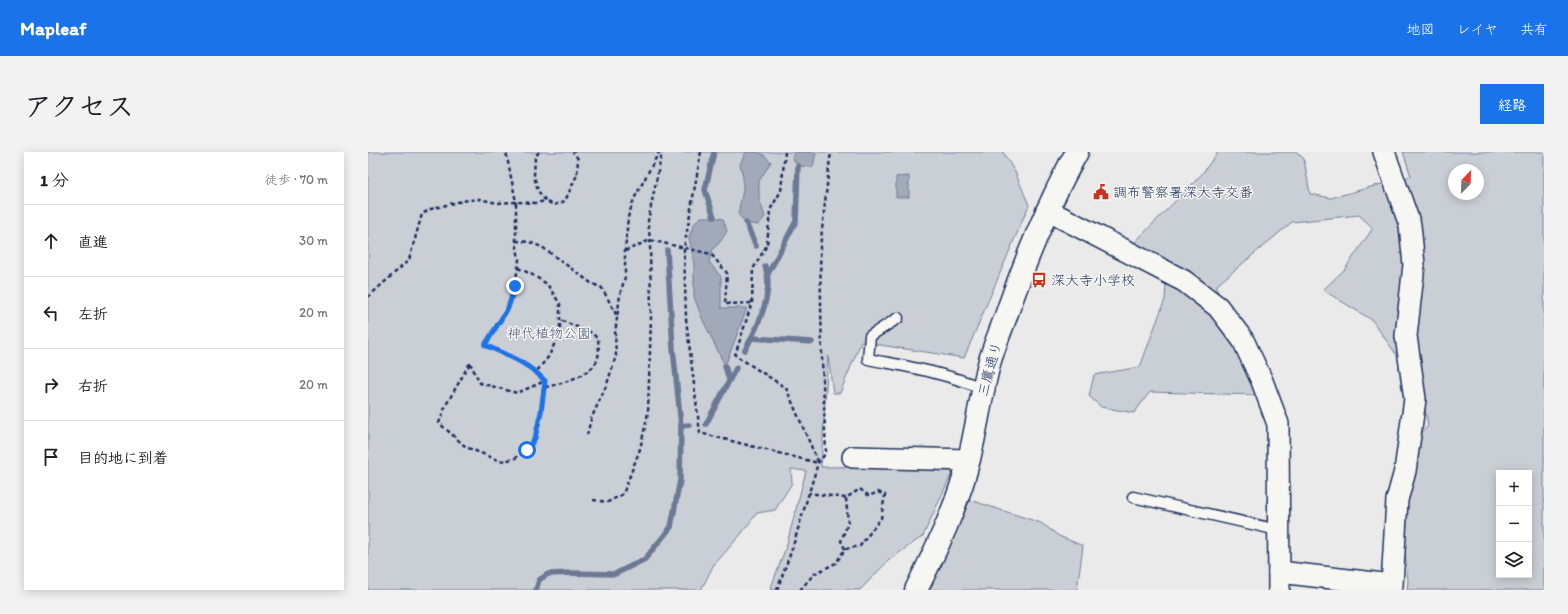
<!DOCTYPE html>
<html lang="ja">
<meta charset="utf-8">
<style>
body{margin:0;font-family:Itim,"Klee One",sans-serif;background:#f2f2f2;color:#202124}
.controls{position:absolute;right:12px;bottom:12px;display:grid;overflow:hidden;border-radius:0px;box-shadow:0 2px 10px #0003}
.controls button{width:36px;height:36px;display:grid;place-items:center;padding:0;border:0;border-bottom:1px solid #e0e0e0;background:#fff;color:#202124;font:20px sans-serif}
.compass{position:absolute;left:1080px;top:12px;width:36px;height:36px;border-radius:50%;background:#fff;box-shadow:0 2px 10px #0003;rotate:23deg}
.stop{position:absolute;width:12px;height:12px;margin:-9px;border:3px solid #1a73e8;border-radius:50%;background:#fff}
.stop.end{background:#1a73e8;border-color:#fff;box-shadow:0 1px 4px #0008}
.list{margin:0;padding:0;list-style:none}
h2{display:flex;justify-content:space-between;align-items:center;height:52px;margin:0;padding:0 16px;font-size:17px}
h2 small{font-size:13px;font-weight:400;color:#757577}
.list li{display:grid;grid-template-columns:26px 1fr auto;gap:12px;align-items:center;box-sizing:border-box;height:72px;padding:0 16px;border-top:1px solid #e0e0e0}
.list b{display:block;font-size:15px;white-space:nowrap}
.list em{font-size:13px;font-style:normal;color:#757577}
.icon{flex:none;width:22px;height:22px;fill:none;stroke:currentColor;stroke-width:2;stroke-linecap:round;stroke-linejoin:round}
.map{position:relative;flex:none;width:1176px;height:438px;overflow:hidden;border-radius:0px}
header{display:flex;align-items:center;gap:24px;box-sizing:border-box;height:56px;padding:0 20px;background:#1a73e8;color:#fff}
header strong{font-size:19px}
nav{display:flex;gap:22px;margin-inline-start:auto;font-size:14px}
.intro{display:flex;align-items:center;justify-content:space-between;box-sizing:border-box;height:96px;padding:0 24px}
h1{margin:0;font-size:28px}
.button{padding:10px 18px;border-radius:0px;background:#1a73e8;color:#fff;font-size:14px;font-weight:700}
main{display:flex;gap:24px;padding:0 24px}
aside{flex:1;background:#fff;border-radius:0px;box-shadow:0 2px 10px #0003}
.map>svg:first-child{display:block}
.green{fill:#caced5;stroke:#727e9a;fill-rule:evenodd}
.water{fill:#a2aaba;stroke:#6c7995}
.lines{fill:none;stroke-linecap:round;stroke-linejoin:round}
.stream{stroke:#6c7995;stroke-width:5.5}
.service-casing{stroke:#1b2f5e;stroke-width:13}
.minor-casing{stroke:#1b2f5e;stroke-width:24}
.secondary-casing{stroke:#1b2f5e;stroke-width:25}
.path{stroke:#1b2f5e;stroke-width:2.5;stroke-dasharray:4 3;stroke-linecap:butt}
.service{stroke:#f6f6f2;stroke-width:10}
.minor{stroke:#f6f6f2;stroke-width:21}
.secondary{stroke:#f6f6f2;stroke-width:22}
.route{stroke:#1a73e8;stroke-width:5}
.labels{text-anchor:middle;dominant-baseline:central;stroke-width:3;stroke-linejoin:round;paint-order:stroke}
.poi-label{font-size:14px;fill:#1b2f5e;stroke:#f6f6f2;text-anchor:start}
.park-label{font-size:14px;fill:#47577c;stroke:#f6f6f2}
.street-label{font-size:14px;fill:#1b2f5e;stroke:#f6f6f2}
</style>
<header>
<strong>Mapleaf</strong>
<nav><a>地図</a><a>レイヤ</a><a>共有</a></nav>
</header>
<div class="intro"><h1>アクセス</h1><a class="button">経路</a></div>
<main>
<aside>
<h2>1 分<small>徒歩 · 70 m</small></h2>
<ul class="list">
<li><svg class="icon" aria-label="ahead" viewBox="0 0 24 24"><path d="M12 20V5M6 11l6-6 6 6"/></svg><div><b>直進</b></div><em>30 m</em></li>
<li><svg class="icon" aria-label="left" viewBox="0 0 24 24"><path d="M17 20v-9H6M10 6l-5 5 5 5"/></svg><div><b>左折</b></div><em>20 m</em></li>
<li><svg class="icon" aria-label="right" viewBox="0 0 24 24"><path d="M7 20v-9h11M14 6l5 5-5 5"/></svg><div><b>右折</b></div><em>20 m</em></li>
<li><svg class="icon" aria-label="arrive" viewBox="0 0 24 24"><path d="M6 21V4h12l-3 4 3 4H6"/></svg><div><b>目的地に到着</b></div></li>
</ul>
</aside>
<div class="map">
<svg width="1176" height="438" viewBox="0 0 1176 438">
<rect width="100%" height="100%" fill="#e9eae9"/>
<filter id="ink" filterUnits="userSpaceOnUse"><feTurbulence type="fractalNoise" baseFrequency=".025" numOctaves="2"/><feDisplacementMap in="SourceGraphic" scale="8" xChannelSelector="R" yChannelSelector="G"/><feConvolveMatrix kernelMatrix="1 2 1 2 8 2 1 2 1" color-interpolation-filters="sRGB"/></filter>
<g filter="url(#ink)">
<g class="green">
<path d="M 0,0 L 635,0 L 647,20 L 661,53 L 596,206 L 493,190 L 472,241 L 465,241 L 460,204 L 453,315 L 587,314 L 555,384 L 521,408 L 492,438 L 402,438 L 418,395 L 438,319 L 423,317 L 424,331 L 407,358 L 389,361 L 374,381 L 345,414 L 333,438 L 0,438 Z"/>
<path d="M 850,0 L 929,0 L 936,7 L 942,42 L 963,46 L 1043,24 L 1035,0 L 1176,0 L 1176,438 L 1039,438 L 1040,429 L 1034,371 L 1046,290 L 1060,274 L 1054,239 L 1004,168 L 955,138 L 977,117 L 1005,76 L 991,63 L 924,70 L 849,133 L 849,138 L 889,243 L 782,240 L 766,261 L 733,255 L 721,244 L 726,223 L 772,215 L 797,147 L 799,116 L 765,92 L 833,23 ZM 1086,18 L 1110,18 L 1110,42 L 1086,42 ZM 1131,321 L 1161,321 L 1161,423 L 1131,423 Z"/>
<path d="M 602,348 L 673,371 L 691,384 L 715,394 L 709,438 L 559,438 L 572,413 Z"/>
</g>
<g class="water">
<path d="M 378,0 C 392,0 394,0 403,10 L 391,29 L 391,46 L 397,65 L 390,73 L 378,71 L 370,62 L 375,38 L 375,25 L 372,12 Z"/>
<path d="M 427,0 L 448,0 L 445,15 L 430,14 L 424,5 Z"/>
<path d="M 541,24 L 541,45 L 528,45 L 528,25 Z"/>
<path d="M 333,65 L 346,65 L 355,67 L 359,79 L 352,90 L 344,98 L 341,110 L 353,125 L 353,156 L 379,156 L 357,214 L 334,166 L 326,145 L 326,112 L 321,85 L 326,72 Z"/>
</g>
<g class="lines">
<g class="stream">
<path d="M 346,0 L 337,38 L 346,65"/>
<path d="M 378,71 L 388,94"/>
<path d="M 400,122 L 428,69 L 430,14"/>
<path d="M 384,186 L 444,190"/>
<path d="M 377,198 C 390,175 407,140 397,114"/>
<path d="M 357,214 L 361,228"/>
<path d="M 338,272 L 368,216"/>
<path d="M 313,274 L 321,273"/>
<path d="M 168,438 L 171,428 L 180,422 L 204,421 L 247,422 L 277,407 L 303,375 L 312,328 L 313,274 L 305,196 L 299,98"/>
</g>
<defs>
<g id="service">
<path d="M 530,166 L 502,184 L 500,207 C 540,215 579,221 616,237"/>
<path d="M 765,345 L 910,378"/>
</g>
<g id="minor">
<path d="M 679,58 L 816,129 L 850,155 L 875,188 L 894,229 L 910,272 L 911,438"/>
<path d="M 485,305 L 601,308"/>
<path d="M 911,420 L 1024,433 L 1029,348 L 1037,319 L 1047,247 L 1038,184 L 1046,113 L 1042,73 L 1016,0"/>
</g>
<path id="secondary" d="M 548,438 C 569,396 590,352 601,307 C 609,275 613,243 621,212 C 626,193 635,174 641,155 C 660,102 681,49 709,0"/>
</defs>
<use href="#service" class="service-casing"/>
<use href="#minor" class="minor-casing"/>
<use href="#secondary" class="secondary-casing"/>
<g class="path">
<path d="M 171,0 L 167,5 L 166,24 L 170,39 L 178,49 L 186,53 L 197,49 L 209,23 L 210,7 L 205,0"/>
<path d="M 333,0 L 316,96 L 318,167 L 332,281 L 450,311"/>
<path d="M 417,0 L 413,39 L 402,58 L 399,93 L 385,117 L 384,151 L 367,203 L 418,236 L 450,310"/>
<path d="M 148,89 L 161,90 L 174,95 L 223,131 L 234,136 L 249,164"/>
<path d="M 257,99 L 282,88 L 343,102 L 359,121 L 357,152 L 384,151"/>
<path d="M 150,116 L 163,122 L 179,132 L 192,152 L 192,179 L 181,204 L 168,220"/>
<path d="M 0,145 L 41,108 L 54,62 L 63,57 L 94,49 L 111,47 L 129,51 L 148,50 L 138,0"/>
<path d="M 102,211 L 112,231 L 149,241 L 177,229 L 173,260 L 167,286 L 159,298 L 146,307 L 132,309 L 98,295 L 71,271 L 78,253 Z"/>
<path d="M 177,229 C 161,211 138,203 117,193 L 140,156 L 147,134 L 151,108 L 148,89 L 148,50 L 167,51 L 178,49"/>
<path d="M 177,235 C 190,233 219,224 227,212 C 232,205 231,195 230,187 L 224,181 L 192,168"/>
<path d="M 219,283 L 223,267 L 239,232 L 248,204 L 247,182 L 252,143 L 257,125 L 257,99 L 260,65 L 266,47 L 291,0"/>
<path d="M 225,348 L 240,350 L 255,342 L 272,297 L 280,261 L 283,166 L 282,88 L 280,69 L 294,0"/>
<path d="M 477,397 L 473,389 L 480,371 L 478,346"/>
<path d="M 409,438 L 424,397 L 450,311 L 458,301 L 454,207 L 452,96 L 462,6 L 464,0"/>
<path d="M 432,438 L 446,422 L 468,411 L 477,397 L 492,394 L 513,366 L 517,343 L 510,340 L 501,344 L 492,337 L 478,346 L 441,341"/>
</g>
<use href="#service" class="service"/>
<use href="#minor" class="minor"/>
<use href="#secondary" class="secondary"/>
</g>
</g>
<g class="lines" filter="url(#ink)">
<path class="route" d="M 147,134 L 140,156 L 117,193 C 138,203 161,211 177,229 L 173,260 L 167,286 L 159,298"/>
</g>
<defs>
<symbol id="civic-bare" viewBox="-9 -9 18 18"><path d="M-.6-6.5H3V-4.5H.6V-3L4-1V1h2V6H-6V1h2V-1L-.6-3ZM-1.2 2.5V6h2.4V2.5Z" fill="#c8321e" stroke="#f6f6f2" stroke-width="2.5" paint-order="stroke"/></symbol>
<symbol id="bus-bare" viewBox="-9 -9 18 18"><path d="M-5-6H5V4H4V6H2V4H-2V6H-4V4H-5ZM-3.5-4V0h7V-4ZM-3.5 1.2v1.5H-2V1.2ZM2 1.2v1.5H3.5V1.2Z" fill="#c8321e" stroke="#f6f6f2" stroke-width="2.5" paint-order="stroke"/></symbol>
</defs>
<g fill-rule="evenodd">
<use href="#civic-bare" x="722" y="29" width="22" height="22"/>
<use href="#bus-bare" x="660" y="117" width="22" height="22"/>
</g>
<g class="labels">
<g class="poi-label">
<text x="745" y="40">調布警察署深大寺交番</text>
<text x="683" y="128">深大寺小学校</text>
</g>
<g class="park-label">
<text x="181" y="181">神代植物公園</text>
</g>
<g class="street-label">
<text transform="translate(622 217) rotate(-75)">三鷹通り</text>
</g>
</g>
</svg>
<div class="controls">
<button>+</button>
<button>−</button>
<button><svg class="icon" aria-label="layers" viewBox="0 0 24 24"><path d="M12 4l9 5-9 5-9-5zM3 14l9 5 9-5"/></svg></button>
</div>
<svg class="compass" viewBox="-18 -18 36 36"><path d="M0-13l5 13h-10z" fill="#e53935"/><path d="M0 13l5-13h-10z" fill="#757577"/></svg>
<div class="stop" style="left:159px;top:298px"></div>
<div class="stop end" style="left:147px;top:134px"></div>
</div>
</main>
